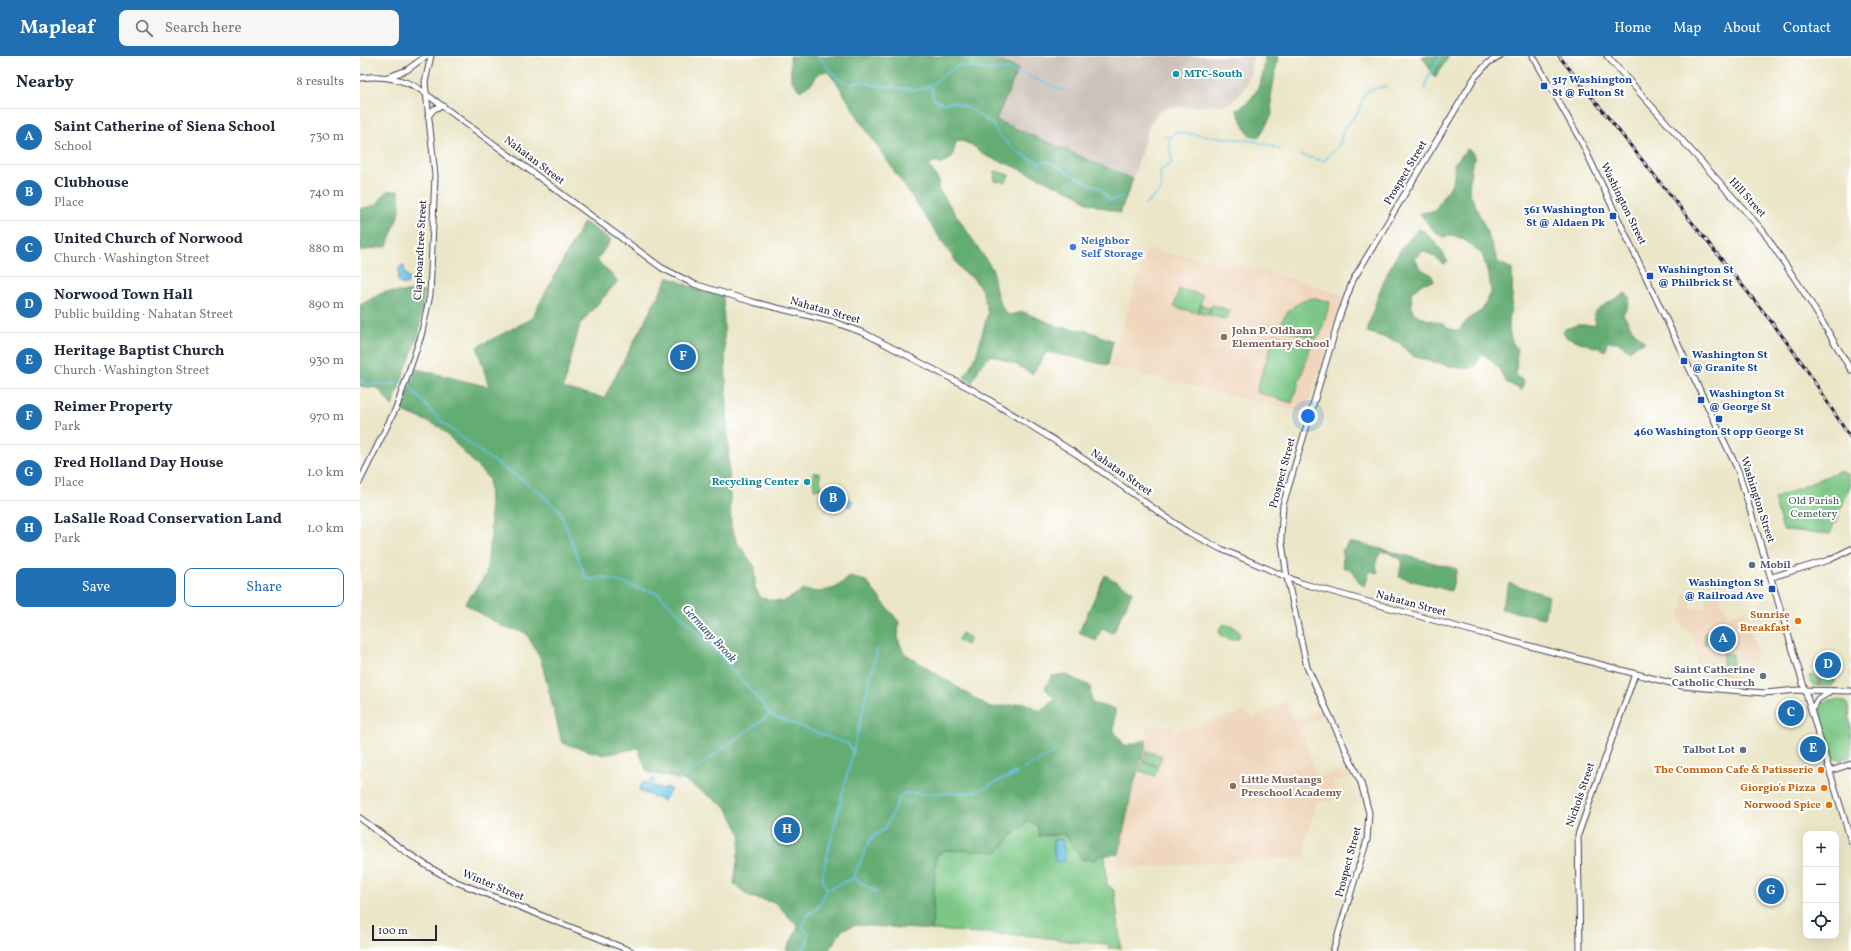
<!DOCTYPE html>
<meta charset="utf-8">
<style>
body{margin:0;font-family:Vollkorn,serif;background:#f6f6f7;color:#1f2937}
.controls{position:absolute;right:12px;bottom:12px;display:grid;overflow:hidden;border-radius:8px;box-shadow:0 4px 16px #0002}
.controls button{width:36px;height:36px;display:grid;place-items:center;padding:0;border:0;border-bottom:1px solid #e0e1e3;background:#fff;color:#1f2937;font:20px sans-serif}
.scale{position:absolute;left:12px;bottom:10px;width:65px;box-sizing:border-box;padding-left:4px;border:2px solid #22223b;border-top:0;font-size:11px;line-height:14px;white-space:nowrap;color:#22223b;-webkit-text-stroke:3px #fff;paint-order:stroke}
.you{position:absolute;left:948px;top:360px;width:14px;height:14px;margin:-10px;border:3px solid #fff;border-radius:50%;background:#1a73e8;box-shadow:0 0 0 6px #1a73e833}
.badge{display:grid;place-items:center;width:26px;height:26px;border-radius:50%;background:#1f6fb2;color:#fff;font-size:13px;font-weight:700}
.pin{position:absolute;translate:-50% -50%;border:2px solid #fff;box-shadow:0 1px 4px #0006}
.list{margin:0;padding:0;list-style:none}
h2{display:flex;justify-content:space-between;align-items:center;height:52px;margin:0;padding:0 16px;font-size:17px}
h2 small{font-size:13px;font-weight:400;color:#747a83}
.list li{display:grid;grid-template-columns:26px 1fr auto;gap:12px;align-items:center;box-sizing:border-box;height:56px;padding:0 16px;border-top:1px solid #e0e1e3}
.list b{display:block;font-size:15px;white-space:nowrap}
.list p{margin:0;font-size:13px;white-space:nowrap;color:#747a83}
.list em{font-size:13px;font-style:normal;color:#747a83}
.actions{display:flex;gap:8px;padding:12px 16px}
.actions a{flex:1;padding:9px 0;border:1px solid #1f6fb2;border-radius:8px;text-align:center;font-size:14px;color:#1f6fb2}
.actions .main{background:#1f6fb2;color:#fff}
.icon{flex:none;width:22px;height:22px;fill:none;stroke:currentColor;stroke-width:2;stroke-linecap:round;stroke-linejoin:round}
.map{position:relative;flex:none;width:1491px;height:895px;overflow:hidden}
header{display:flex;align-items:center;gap:24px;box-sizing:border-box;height:56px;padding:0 20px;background:#1f6fb2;color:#fff}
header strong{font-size:19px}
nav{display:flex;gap:22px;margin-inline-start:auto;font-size:14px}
.search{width:280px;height:36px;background:#f6f6f7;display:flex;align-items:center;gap:10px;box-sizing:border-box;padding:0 14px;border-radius:8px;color:#747a83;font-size:15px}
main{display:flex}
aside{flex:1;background:#fff}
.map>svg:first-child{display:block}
.built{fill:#efd6bc}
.industrial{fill:#cdc2b9}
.green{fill:#7bc785;stroke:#4e7460}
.forest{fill:#64ac72;stroke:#436756}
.water{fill:#6ac4e7;stroke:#467391}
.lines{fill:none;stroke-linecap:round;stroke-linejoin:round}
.stream{stroke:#6ac4e7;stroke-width:1.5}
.canal{stroke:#6ac4e7;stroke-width:4.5}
.secondary-casing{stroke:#403f50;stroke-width:7}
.secondary{stroke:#fff;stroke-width:5}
.rail-casing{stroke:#22223b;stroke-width:3}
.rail{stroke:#fff;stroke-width:1.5;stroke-dasharray:4.5;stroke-linecap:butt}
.culture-dot{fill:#0f9aa8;stroke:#fff;stroke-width:1.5}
.transit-dot{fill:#1a4fb4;stroke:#fff;stroke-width:1.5}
.shop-dot{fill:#3f7fe0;stroke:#fff;stroke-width:1.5}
.education-dot{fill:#8d6e63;stroke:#fff;stroke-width:1.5}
.service-dot{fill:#5c6f8a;stroke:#fff;stroke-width:1.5}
.food-dot{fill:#e8710a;stroke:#fff;stroke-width:1.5}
.worship-dot{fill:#6b7280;stroke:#fff;stroke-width:1.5}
.labels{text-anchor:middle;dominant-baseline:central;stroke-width:4;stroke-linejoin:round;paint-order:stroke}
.culture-label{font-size:11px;font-weight:bold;fill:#0d838f;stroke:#fff;text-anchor:start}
.transit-label{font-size:11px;font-weight:bold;fill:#164399;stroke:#fff;text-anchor:start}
.street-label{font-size:11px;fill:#22223b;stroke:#fff}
.shop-label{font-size:11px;font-weight:bold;fill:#366cbe;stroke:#fff;text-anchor:start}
.education-label{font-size:11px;font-weight:bold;fill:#785e54;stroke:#fff;text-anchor:start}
.park-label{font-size:11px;fill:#466459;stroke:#fff}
.service-label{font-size:11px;font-weight:bold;fill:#4e5e75;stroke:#fff;text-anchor:start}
.food-label{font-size:11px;font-weight:bold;fill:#c56008;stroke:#fff;text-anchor:end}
.worship-label{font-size:11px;font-weight:bold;fill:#5b616d;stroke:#fff;text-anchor:end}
.water-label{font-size:12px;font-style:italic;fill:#3b5b77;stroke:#fff}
</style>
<header>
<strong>Mapleaf</strong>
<div class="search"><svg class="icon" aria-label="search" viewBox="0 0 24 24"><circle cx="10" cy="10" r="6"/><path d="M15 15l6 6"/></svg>Search here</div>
<nav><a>Home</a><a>Map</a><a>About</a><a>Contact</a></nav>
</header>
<main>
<aside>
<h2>Nearby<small>8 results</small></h2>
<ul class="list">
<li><span class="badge">A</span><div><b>Saint Catherine of Siena School</b><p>School</p></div><em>730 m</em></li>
<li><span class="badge">B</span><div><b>Clubhouse</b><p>Place</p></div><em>740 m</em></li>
<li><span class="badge">C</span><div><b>United Church of Norwood</b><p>Church · Washington Street</p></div><em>880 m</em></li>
<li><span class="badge">D</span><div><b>Norwood Town Hall</b><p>Public building · Nahatan Street</p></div><em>890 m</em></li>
<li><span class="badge">E</span><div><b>Heritage Baptist Church</b><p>Church · Washington Street</p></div><em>930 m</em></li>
<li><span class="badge">F</span><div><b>Reimer Property</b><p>Park</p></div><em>970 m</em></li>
<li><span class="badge">G</span><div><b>Fred Holland Day House</b><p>Place</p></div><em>1.0 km</em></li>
<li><span class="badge">H</span><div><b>LaSalle Road Conservation Land</b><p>Park</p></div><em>1.0 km</em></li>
</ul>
<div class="actions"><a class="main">Save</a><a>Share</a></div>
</aside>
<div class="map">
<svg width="1491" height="895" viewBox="0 0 1491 895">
<rect width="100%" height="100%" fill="#fff"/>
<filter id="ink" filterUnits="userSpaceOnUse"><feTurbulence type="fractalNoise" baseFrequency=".025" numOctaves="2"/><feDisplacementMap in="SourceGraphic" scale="8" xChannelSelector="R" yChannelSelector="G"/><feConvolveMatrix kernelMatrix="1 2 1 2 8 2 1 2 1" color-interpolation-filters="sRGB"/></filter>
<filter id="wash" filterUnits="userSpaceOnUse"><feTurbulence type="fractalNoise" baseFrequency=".012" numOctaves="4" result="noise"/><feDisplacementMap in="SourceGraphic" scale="16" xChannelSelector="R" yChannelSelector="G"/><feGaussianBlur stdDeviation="0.9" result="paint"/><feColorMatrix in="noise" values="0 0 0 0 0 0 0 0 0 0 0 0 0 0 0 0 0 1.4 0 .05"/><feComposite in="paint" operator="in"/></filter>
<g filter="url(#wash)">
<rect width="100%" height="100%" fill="#ebe6c8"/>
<g class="built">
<path d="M 787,193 L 906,215 L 983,239 L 945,357 L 750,310 Z"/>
<path d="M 1360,536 L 1361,548 L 1363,548 L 1368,560 L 1384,555 L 1394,585 L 1395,603 L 1394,611 L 1383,619 L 1383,628 L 1342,627 L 1340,615 L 1336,605 L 1337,591 L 1331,578 L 1321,570 L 1319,554 L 1323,553 L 1323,538 L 1331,537 L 1331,553 L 1347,551 L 1345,537 Z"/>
<path d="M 926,645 L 935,664 L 961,652 L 964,659 L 938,673 L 948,692 L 956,721 L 988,713 L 992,721 L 973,726 L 977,744 L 957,746 L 945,785 L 946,801 L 760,813 L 759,798 L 772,734 L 786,690 L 786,671 L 813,670 L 814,677 L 883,656 L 894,663 Z"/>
</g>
<path class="industrial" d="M 628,0 L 893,0 L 890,19 L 885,31 L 872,46 L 864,49 L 809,51 L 800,54 L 796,58 L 789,70 L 773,123 L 636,64 L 658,13 Z"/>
<g class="green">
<path d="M 635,115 L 649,119 L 646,126 L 634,125 Z"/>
<path d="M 819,233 L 843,239 L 838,257 L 814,251 Z"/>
<path d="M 954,242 L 970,246 L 960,280 L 955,283 L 919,272 C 925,255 936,245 954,242 Z"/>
<path d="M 841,249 L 850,251 L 848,259 L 839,257 Z"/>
<path d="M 852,249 L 869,254 L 867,264 L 849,259 Z"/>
<path d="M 915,278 L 951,290 L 932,347 L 896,336 Z"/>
<path d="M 1479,415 L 1488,418 L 1491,429 L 1470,478 L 1423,474 L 1414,443 Z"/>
<path d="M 453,417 L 460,417 L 461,433 L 454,433 Z"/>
<path d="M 862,569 C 869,568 878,572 880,579 L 878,583 L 870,584 L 860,579 L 859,574 Z"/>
<path d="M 1345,576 L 1363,577 L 1362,588 L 1344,588 Z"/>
<path d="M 602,577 L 610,582 L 607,589 L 598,584 Z"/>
<path d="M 1363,597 L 1373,598 L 1372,616 L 1362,616 Z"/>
<path d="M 1454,619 L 1455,621 L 1458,621 L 1459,630 L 1451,628 L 1449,620 Z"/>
<path d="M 1460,621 L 1474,621 L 1474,627 L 1472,627 L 1472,630 L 1460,630 Z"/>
<path d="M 1467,644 C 1472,644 1481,643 1486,646 C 1491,651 1491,691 1491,701 L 1479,704 L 1473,702 L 1458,652 L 1460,647 Z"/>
<path d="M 787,695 L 802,700 L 798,710 L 783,705 Z"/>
<path d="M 783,706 L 798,711 L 795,720 L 780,715 Z"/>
<path d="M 667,766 L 678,769 L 679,780 L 705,778 L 722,803 L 736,804 L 736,800 L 745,799 L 747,829 L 753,833 L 755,838 L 761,892 L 749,892 L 748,888 L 715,886 L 674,880 L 572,874 L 576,800 L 586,794 L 638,795 L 654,777 Z"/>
</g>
<g class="forest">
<path d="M 430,0 L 628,0 L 658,13 L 636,64 L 773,123 L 760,157 L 728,147 L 718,139 L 653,110 L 626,100 L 612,89 L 600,84 L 596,86 L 592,102 L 582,108 L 576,105 L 569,110 L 580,126 L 578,132 L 633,214 C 634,228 637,248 648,259 L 663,256 L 700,271 L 728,275 L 753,285 L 748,309 L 687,296 L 672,318 L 657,309 L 631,299 L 621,309 L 612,326 L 604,321 L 616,300 L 628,257 L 622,234 L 613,222 L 603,216 L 503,69 L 477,27 L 467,15 L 459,17 L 452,27 L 440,35 L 431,24 Z"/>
<path d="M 905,0 L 918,0 L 911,41 L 912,59 L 899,81 L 889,79 L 876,54 C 897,44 904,22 905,0 Z"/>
<path d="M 1062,0 L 1089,0 L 1075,22 Z"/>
<path d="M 1107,93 L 1112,96 L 1115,103 L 1111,112 L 1109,136 L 1125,171 L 1138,206 L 1152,213 C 1152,222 1153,232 1152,241 C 1151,259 1144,278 1157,293 L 1156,320 L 1164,325 L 1162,334 L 1146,326 L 1139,313 L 1129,302 L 1122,298 L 1115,310 L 1109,313 L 1093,311 L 1052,300 L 1038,286 L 1007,276 C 1017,239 1030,199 1059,173 C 1071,178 1082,195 1088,206 L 1083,208 L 1074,200 L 1063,195 L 1055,202 C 1058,211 1063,215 1071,218 L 1074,225 L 1063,227 L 1051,237 L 1052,255 C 1063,264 1068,263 1081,267 C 1088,270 1090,275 1098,274 L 1109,263 L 1122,254 L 1131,237 L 1129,220 L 1122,198 L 1106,185 L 1093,179 L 1084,181 L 1075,176 L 1059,157 L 1076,155 C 1082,134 1097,134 1094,108 Z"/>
<path d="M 27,135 L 39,135 L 40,155 L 27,190 L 0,195 L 0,153 L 16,149 Z"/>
<path d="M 224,166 L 251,184 L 237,204 L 258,225 L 220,268 L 203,332 L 244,342 L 308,221 L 334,232 L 363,240 L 371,470 L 377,486 L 395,511 L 395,531 L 401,542 L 423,546 L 443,534 L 459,536 L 475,532 L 490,521 L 506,525 L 539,566 L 538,583 L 544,597 L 630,652 L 664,647 L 681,655 L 695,643 L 685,632 L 692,620 L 704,618 L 730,630 L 732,647 L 755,653 L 754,675 L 765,690 L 786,684 L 786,690 L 772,734 L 759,798 L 737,800 L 736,804 L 722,803 L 705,778 L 679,780 L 677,769 L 667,766 L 654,777 L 638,796 L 586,794 L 576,800 L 572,874 L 497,869 L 483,873 L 468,895 L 426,895 L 438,871 L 416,847 L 390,841 L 374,828 L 381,778 L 366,751 L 326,725 L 287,716 L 278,692 L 244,699 L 202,687 L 181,604 L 166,577 L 142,570 L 105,548 L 126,518 L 131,478 L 129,423 L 80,371 L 41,354 L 56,313 L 129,331 L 117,291 L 171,263 Z"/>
<path d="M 24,236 L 64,236 L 59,277 L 32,350 L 18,332 L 0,330 L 0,249 Z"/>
<path d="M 1265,237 L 1270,241 L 1267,252 L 1263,258 L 1272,273 L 1285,286 L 1277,289 L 1270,295 L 1257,286 L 1247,286 L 1245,295 C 1238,291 1230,290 1223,287 C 1217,285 1214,283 1207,282 L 1203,277 L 1205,273 L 1217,269 L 1236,269 L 1234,258 L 1239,252 Z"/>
<path d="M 988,487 L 998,487 L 1097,513 L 1091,535 L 1039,521 L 1042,504 L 1027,496 L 1022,496 C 1015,502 1016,509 1018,517 L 1010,515 L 1005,530 C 997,528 997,521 993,515 L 983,511 L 982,495 Z"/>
<path d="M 745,519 L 773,535 L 753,577 L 742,572 L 736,585 L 719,576 Z"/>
<path d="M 1149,527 L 1189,540 L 1184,562 L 1141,553 Z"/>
</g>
<g class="water">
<path d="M 42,209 L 44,210 L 45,217 L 50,223 L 47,228 L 41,228 L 38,225 L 39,212 Z"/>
<path d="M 483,441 L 487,443 L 487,445 L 489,443 L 493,445 L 490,451 L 481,447 Z"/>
<path d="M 283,725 L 302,733 L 308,731 L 311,733 L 304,745 L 279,735 Z"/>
<path d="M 702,783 L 705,805 L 695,806 L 693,784 Z"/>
</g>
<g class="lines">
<g class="stream">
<path d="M 458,0 L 477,22 L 486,26"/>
<path d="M 490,28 L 502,25 L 514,29 L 557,34 L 568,30 L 572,32 L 573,42 L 582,47 L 593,46 L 609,52 L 632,68 L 637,77 L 657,96 L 679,107 L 688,105 L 714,120 L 740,132 L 750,145 L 762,141"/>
<path d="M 568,30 L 599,9 L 633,14 L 650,13 L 704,35"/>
<path d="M 1065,33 L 1067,24 L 1081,0"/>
<path d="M 804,80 L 812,80"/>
<path d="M 940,99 L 964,105 L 980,88 L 983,74 L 998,56 L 1004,39 L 1009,34 L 1027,30"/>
<path d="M 785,149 L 801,134 L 800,115 L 812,107 L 809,84 L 815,76 L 894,85 L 920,93"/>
<path d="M 0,325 L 8,329 C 19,326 30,329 42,327"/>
<path d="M 48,330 L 82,366 L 122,397 L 175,433 L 200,455 L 225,520 L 231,524 L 242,521 L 299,538 L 344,583 L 403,648 L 410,659 L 488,688 L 493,695 L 462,821 L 467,834 C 462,846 459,853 447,859 L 443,872 L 448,877 L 447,886 L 442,895"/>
<path d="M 493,695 L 517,594"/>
<path d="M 663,713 L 694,696"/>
<path d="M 646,723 L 657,719"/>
<path d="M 315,727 L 409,659"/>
<path d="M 493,822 L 517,836"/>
<path d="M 467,834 L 493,822 L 511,782 L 525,773 L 541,739 L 545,737 L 568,738 L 613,736 L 621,734 L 657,716"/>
</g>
<path class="canal" d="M 290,730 L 293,724"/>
</g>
</g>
<g filter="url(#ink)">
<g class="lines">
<defs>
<g id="secondary">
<path d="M 1173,0 L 1221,85 L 1378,414 L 1491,785"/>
<path d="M 1247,0 L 1403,175 L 1449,244 L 1491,314"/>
<path d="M 31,20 L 47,14 L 66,0"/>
<path d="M 0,22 C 21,19 39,21 58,32 L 302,212 L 334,228 L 393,246 L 474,266 L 504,277 L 613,334 L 715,397 L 826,475 L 861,493 L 941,527 L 1105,573 L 1322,630 L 1404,637 L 1438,634 L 1491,635"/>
<path d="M 68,60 L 74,53 L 83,50"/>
<path d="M 0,425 L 37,350 L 61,280 L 70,239 L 75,119 L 65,26 L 71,0"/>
<path d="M 1412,521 L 1469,504 L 1491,493"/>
<path d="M 1452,653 L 1458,643 L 1468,637"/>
<path d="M 1470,715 L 1491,708"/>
<path d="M 0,762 C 30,784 60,808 94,825 L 271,895"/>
<path d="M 973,895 L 1007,784 L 1009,757 L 1001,727 L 947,611 L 927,521 L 921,480 L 923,449 L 980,259 L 993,224 L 1115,21 L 1128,7 L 1139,0"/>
<path d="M 1220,895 L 1218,779 L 1275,618"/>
</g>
</defs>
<use href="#secondary" class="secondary-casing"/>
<use href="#secondary" class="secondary"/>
<defs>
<path id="rail" d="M 1199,0 L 1414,269 L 1445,311 L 1491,383"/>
</defs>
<use href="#rail" class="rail-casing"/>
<use href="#rail" class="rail"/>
</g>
</g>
<g class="culture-dot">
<circle cx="816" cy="18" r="4"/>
<circle cx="447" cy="426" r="4"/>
</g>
<g class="transit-dot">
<rect x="1180" y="26" width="8" height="8" rx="2"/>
<rect x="1249" y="156" width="8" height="8" rx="2"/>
<rect x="1286" y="216" width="8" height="8" rx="2"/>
<rect x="1320" y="301" width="8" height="8" rx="2"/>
<rect x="1337" y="340" width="8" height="8" rx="2"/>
<rect x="1355" y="359" width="8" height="8" rx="2"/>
<rect x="1408" y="529" width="8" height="8" rx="2"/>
</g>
<circle class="shop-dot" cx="713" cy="191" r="4"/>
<g class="education-dot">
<circle cx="864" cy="281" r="4"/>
<circle cx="873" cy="730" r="4"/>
</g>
<g class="service-dot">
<circle cx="1392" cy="509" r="4"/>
<circle cx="1383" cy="694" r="4"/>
</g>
<g class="food-dot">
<circle cx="1438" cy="565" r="4"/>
<circle cx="1461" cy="714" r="4"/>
<circle cx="1464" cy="732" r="4"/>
<circle cx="1469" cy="749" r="4"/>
</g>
<circle class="worship-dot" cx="1403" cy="620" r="4"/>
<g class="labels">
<g class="culture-label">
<text x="824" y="18">MTC-South</text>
<text x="439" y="426" text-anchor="end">Recycling Center</text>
</g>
<g class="transit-label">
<text x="1192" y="24">317 Washington<tspan x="1192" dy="13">St @ Fulton St</tspan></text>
<text x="1245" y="154" text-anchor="end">361 Washington<tspan x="1245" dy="13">St @ Aldaen Pk</tspan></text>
<text x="1298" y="214">Washington St<tspan x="1298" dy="13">@ Philbrick St</tspan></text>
<text x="1332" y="299">Washington St<tspan x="1332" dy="13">@ Granite St</tspan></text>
<text x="1349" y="338">Washington St<tspan x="1349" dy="13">@ George St</tspan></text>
<text x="1359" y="376" text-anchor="middle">460 Washington St opp George St</text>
<text x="1404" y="527" text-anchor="end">Washington St<tspan x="1404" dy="13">@ Railroad Ave</tspan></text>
</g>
<g class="street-label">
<text transform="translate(174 105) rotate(37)">Nahatan Street</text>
<text transform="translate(1046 117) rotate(-59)">Prospect Street</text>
<text transform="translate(1387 142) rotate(48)">Hill Street</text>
<text transform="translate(1263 148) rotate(64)">Washington Street</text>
<text transform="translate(61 194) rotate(-87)">Clapboardtree Street</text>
<text transform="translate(465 255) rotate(16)">Nahatan Street</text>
<text transform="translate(761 417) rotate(35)">Nahatan Street</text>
<text transform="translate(923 417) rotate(-75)">Prospect Street</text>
<text transform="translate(1397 444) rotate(72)">Washington Street</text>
<text transform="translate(1051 548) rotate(15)">Nahatan Street</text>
<text transform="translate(1221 739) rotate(-71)">Nichols Street</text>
<text transform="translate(989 806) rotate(-75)">Prospect Street</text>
<text transform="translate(133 830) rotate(22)">Winter Street</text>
</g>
<g class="shop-label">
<text x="721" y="185">Neighbor<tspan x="721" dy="13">Self Storage</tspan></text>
</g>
<g class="education-label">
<text x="872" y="275">John P. Oldham<tspan x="872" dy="13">Elementary School</tspan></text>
<text x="881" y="724">Little Mustangs<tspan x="881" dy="13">Preschool Academy</tspan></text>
</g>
<g class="park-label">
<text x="1454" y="445">Old Parish<tspan x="1454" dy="13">Cemetery</tspan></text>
</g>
<g class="service-label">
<text x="1400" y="509">Mobil</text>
<text x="1375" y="694" text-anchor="end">Talbot Lot</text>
</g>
<g class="food-label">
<text x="1430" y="559">Sunrise<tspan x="1430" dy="13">Breakfast</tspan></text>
<text x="1453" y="714">The Common Cafe &amp; Patisserie</text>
<text x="1456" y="732">Giorgio's Pizza</text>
<text x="1461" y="749">Norwood Spice</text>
</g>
<g class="worship-label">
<text x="1395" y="614">Saint Catherine<tspan x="1395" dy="13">Catholic Church</tspan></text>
</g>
<g class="water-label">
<text transform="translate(349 578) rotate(47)">Germany Brook</text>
</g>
</g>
</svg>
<div class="controls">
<button>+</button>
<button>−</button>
<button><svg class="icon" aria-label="locate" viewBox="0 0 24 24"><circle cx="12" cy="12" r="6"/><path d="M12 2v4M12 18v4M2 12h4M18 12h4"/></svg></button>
</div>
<div class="scale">100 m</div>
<div class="you"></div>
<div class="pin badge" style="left:1363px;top:583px">A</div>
<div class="pin badge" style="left:473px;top:443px">B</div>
<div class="pin badge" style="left:1431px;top:657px">C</div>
<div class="pin badge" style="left:1468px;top:609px">D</div>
<div class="pin badge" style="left:1453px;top:693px">E</div>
<div class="pin badge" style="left:323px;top:301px">F</div>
<div class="pin badge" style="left:1411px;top:835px">G</div>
<div class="pin badge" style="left:427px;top:774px">H</div>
</div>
</main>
